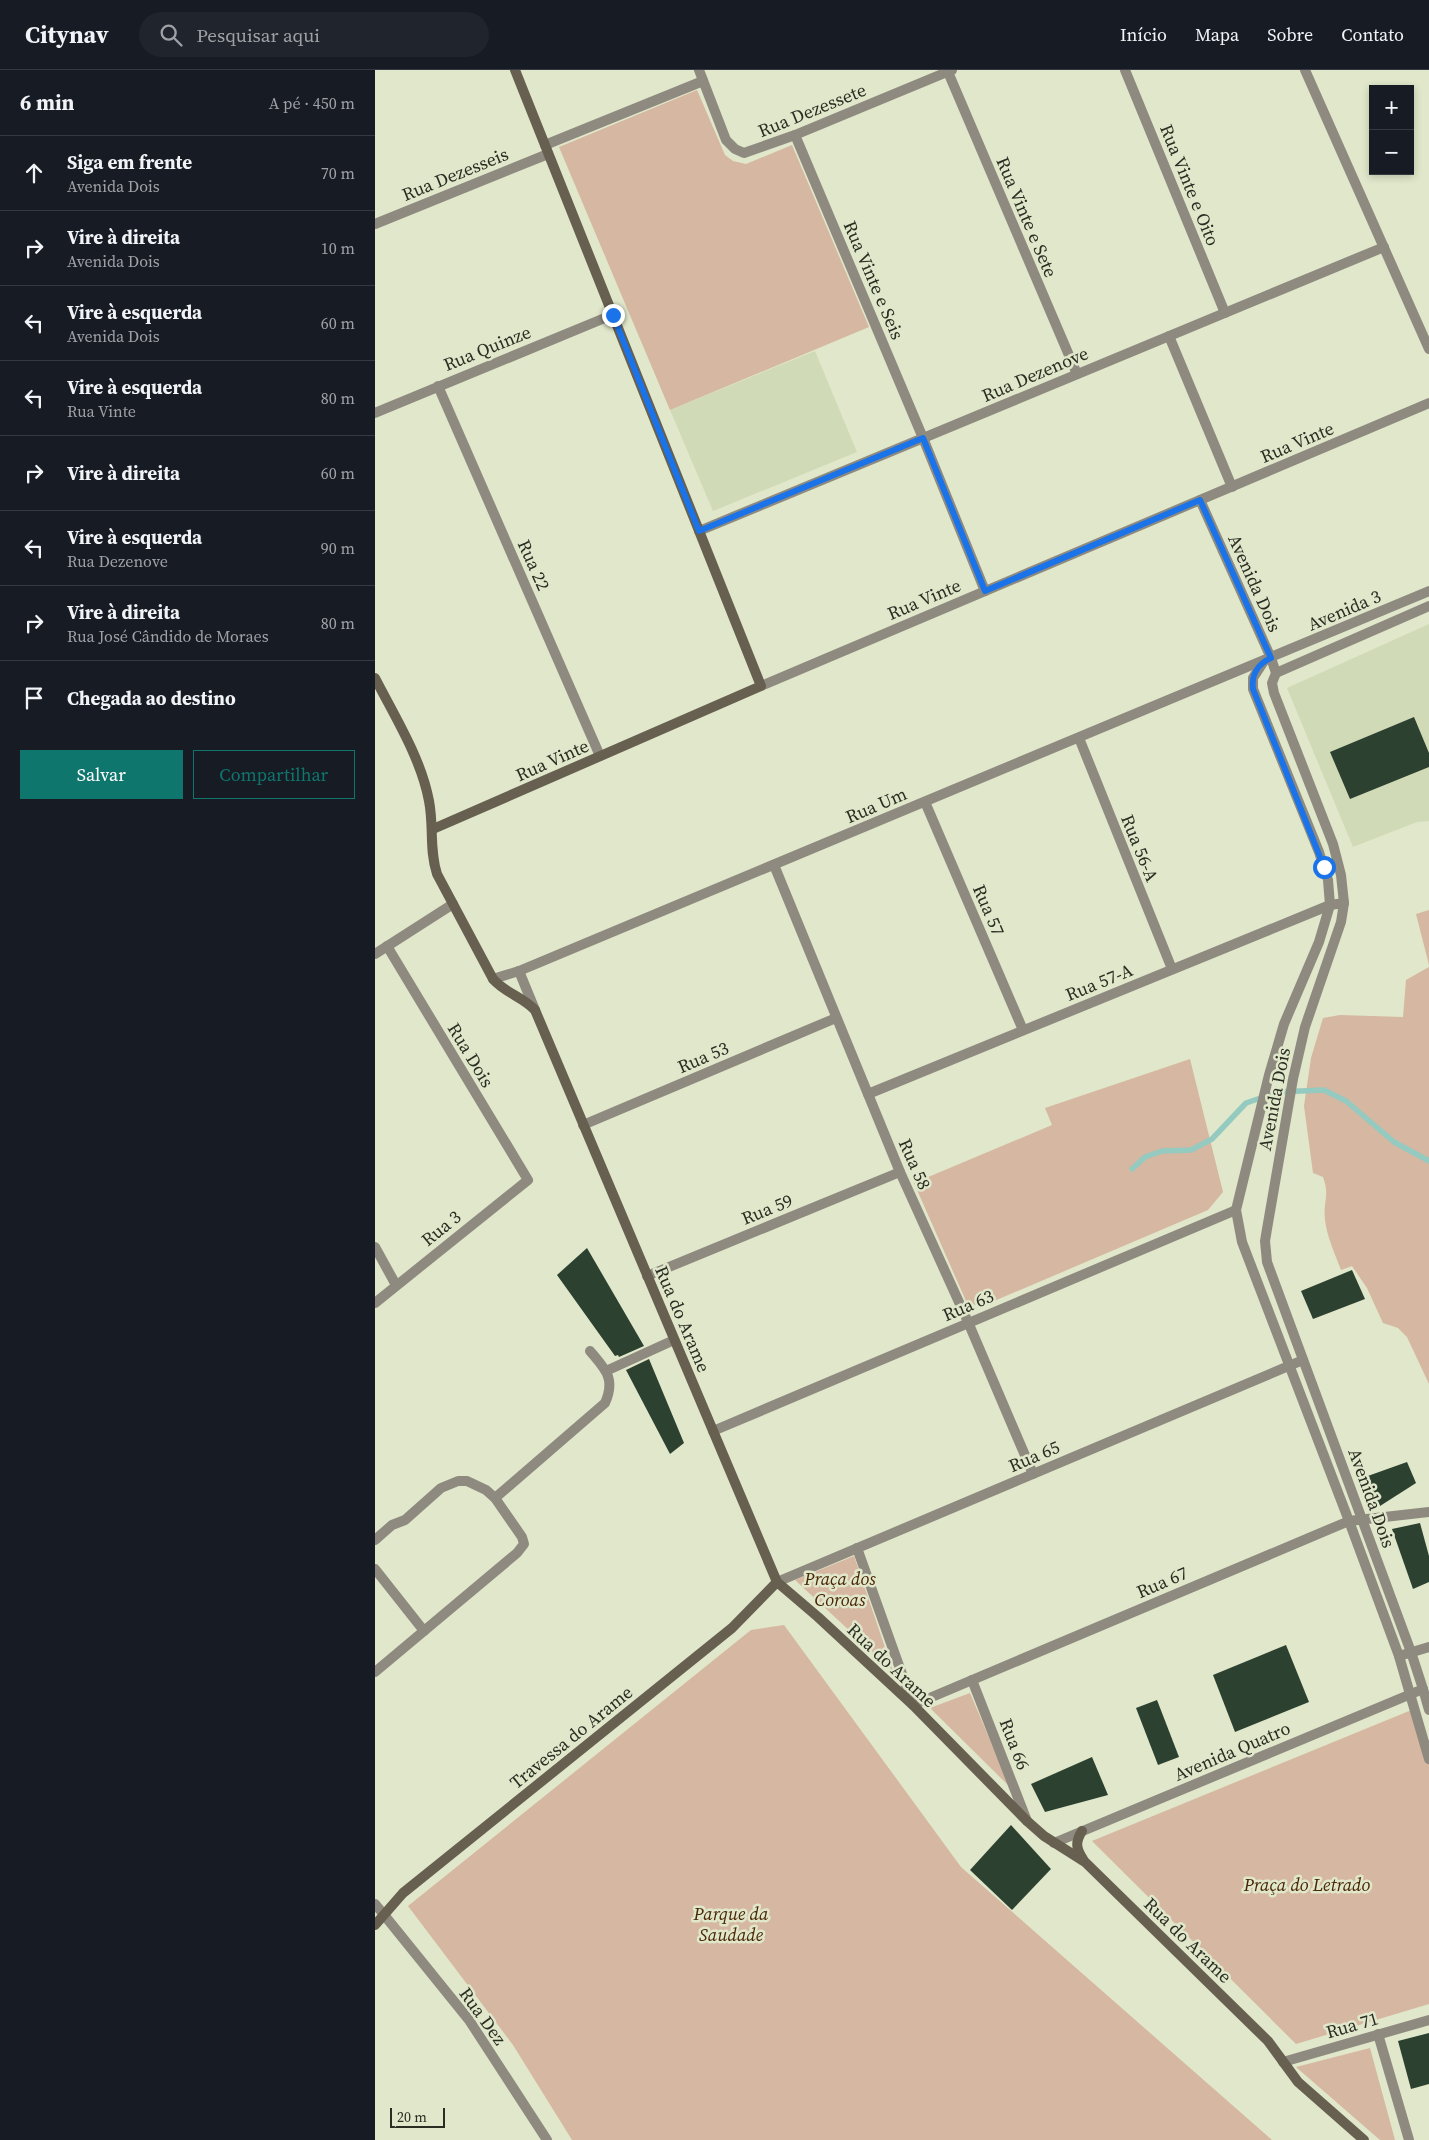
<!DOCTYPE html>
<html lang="pt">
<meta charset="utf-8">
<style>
body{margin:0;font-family:"Source Serif 4",serif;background:#20242c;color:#f1f3f6}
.controls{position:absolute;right:15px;top:15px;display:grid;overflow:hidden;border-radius:0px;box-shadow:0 2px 8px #0003}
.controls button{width:45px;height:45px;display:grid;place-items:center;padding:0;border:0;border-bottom:1px solid #363941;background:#171b24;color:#f1f3f6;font:25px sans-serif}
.scale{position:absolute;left:15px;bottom:12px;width:55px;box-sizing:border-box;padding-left:5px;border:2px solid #2a2d22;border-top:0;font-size:14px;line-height:18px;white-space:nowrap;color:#2a2d22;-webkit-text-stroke:4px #e0e7ca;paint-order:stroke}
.stop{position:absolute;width:15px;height:15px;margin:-11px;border:4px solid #1a73e8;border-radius:50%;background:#fff}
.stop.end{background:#1a73e8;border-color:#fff;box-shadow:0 1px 5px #0008}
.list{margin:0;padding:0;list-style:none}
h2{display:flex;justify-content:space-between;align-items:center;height:65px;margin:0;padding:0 20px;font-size:21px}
h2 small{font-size:16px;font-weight:400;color:#9ea1a6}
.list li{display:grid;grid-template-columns:32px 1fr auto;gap:15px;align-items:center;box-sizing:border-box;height:75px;padding:0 20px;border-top:1px solid #363941}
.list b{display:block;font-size:19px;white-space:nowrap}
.list p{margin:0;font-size:16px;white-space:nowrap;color:#9ea1a6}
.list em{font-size:16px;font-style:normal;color:#9ea1a6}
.actions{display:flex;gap:10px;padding:15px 20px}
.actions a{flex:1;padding:11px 0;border:1px solid #0f766e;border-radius:0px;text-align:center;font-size:18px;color:#0f766e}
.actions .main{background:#0f766e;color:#fff}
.icon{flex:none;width:28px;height:28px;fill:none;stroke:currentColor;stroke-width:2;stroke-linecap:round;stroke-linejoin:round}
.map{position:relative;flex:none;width:1054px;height:2070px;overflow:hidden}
header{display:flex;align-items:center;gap:30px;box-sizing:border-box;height:70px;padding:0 25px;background:#171b24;border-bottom:1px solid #363941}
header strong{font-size:24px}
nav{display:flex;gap:28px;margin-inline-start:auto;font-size:18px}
.search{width:350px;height:45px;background:#20242c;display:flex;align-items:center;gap:12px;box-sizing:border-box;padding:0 18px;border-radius:28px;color:#9ea1a6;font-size:19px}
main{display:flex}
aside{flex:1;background:#171b24}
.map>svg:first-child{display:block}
.built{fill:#d1dab7}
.green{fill:#d6b7a1}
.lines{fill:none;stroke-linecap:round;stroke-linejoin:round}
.stream{stroke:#94cabf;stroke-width:5.5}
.building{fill:#2c4130}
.minor{stroke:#8f8a7f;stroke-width:10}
.tertiary{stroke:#8f8a7f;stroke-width:10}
.secondary{stroke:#676050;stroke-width:10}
.route{stroke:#1a73e8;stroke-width:6}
.labels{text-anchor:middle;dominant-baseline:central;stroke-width:5;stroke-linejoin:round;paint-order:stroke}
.street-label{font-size:18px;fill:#2a2d22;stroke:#e0e7ca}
.park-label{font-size:18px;font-style:italic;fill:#4b2605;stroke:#e0e7ca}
</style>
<header>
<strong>Citynav</strong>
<div class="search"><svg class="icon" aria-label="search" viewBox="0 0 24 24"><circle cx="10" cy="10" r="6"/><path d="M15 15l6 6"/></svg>Pesquisar aqui</div>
<nav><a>Início</a><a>Mapa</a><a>Sobre</a><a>Contato</a></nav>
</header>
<main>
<aside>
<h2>6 min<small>A pé · 450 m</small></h2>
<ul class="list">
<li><svg class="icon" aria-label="ahead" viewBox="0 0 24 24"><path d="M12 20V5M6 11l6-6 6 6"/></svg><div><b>Siga em frente</b><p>Avenida Dois</p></div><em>70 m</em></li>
<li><svg class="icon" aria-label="right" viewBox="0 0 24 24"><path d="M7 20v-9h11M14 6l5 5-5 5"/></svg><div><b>Vire à direita</b><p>Avenida Dois</p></div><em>10 m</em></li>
<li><svg class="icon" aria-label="left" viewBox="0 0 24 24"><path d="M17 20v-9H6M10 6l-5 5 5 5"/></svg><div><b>Vire à esquerda</b><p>Avenida Dois</p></div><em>60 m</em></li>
<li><svg class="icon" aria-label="left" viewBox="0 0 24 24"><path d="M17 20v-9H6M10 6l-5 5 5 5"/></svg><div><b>Vire à esquerda</b><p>Rua Vinte</p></div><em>80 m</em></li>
<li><svg class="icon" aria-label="right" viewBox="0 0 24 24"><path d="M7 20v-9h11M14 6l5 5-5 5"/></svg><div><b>Vire à direita</b></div><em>60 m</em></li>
<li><svg class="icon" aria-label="left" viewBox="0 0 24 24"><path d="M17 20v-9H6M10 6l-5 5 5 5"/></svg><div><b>Vire à esquerda</b><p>Rua Dezenove</p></div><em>90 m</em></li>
<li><svg class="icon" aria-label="right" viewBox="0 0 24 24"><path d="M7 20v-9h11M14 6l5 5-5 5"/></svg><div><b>Vire à direita</b><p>Rua José Cândido de Moraes</p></div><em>80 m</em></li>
<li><svg class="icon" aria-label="arrive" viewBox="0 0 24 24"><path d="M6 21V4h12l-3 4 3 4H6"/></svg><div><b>Chegada ao destino</b></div></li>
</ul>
<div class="actions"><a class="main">Salvar</a><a>Compartilhar</a></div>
</aside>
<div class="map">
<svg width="1054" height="2070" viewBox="0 0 1054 2070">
<rect width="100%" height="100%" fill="#e0e7ca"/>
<g class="built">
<path d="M 440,281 L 482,382 L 338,441 L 295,340 Z"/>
<path d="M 1054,554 L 1054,751 L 1042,752 L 978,777 L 912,618 Z"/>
</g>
<g class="green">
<path d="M 322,20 L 350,85 L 358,91 L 371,94 L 417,75 L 494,257 L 295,340 L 184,77 Z"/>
<path d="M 1054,840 L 1054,895 L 1041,844 Z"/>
<path d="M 1054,897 L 1054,1314 L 1032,1267 L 1023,1258 L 1008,1253 L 992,1218 L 977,1196 L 966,1200 C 960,1184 952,1167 950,1150 C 948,1131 955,1126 948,1107 L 938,1103 L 929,1036 L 936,988 L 948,948 L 965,945 L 1028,947 L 1031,910 Z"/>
<path d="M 815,989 L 848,1122 L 833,1140 L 605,1237 L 591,1231 L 539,1113 L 677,1055 L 670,1038 Z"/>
<path d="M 479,1486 L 518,1601 L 420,1510 Z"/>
<path d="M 409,1555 L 586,1797 L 897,2070 L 197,2070 L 138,1975 L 33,1836 L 376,1560 Z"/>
<path d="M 595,1623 L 635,1717 L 555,1638 Z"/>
<path d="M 1039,1639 L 1054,1690 L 1054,1934 L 921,1974 L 717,1771 Z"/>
<path d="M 995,1978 L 1020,2070 L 1005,2070 L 921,1997 Z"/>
</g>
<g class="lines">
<path class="stream" d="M 757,1099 L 770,1087 L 787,1081 L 816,1080 L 837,1069 L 871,1033 L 903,1022 L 949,1020 L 971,1031 L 1019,1072 L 1054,1091"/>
</g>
<g class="building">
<path d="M 1039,647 L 1054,683 L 1054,697 L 975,729 L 955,682 Z"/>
<path d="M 212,1178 L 269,1276 L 244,1287 L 243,1285 L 240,1286 L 182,1205 Z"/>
<path d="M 977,1200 L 990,1229 L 938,1249 L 926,1221 Z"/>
<path d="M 274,1289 L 309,1373 L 295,1384 L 251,1300 Z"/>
<path d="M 1032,1392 L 1041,1413 L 1005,1436 L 990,1407 Z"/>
<path d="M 1045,1453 L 1054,1486 L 1054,1512 L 1038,1519 L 1017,1459 Z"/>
<path d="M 911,1575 L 934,1632 L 860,1662 L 838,1605 Z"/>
<path d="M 782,1630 L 804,1687 L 783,1695 L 761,1638 Z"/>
<path d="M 717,1687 L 733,1725 L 670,1742 L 656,1714 Z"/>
<path d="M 636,1755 L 676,1799 L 637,1840 L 595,1800 Z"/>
<path d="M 1054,1963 L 1054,2014 L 1036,2019 L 1023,1971 Z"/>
</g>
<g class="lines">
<g class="minor">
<path d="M 324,0 L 351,70 L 360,79 L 369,83 L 420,65 L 577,0"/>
<path d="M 750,0 L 850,243"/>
<path d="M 930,0 L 1054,279"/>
<path d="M 573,2 L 702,304"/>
<path d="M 420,65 L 548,368 L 610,521"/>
<path d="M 170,75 L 328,11"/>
<path d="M 0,154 L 173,84"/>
<path d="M 794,266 L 857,417"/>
<path d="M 63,316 L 225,686"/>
<path d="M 324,461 L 1009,177"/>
<path d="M 704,668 L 797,899"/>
<path d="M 550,732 L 648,960"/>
<path d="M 399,795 L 525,1102 L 593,1252 L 658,1404"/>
<path d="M 493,1024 L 955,835 L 969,833"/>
<path d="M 208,1055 L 461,948"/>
<path d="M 0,1177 L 21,1215"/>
<path d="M 272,1206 L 525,1102"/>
<path d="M 0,1233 L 153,1110 L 12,876"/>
<path d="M 231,1301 L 299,1270"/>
<path d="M 338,1361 L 861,1140"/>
<path d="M 120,1428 L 230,1333 C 241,1308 230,1299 215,1281"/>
<path d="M 0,1470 L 17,1455 L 30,1450 L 66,1418 L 83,1411 L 92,1411 L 111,1420 L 120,1428 L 147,1467 L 149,1474 L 142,1483 L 0,1602"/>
<path d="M 482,1478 L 538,1635 L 974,1451 L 1054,1442"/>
<path d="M 0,1499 L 49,1561"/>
<path d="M 402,1512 L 928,1290"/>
<path d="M 1024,1586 L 1054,1577"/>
<path d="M 597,1610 L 652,1751"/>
<path d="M 1048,1619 L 1054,1640"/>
<path d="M 1035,1624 L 1054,1689"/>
<path d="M 0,1834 L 10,1846"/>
<path d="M 1003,1964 L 1034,2070"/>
<path d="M 908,1992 L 1054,1950"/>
</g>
<g class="tertiary">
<path d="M 0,343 L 237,245"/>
<path d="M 889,591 L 878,608 L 878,619 L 944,782 L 953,810 L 955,835 L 944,872 L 909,954 L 894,1005 L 861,1140 L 867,1172 L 974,1451 L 1024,1586 L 1035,1624"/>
<path d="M 901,603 L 1054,536"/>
<path d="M 386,616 L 1054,333"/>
<path d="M 0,884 L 78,834"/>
<path d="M 144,901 L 160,940"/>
<path d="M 118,909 L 144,901 L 1054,521"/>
<path d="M 679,1773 L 1048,1619 L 1036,1582 L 892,1192 L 890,1171 L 892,1159 L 918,1009 L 930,957 L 966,852 L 969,833 L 966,805 L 958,774 L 899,623 L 897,613 L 901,603 L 896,588 L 825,430"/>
<path d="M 10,1846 L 94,1950 L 172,2070"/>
</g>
<g class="secondary">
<path d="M 0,608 C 20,647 46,688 54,731 C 59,756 54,780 62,804 L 118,909 C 130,923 148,927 160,940 L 402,1512 L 443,1547 L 538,1635 L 652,1751 L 669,1766 L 710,1792 L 893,1971 L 923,2012 L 989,2070"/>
<path d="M 58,759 L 386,616 L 140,0"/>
<path d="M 707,1761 C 700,1772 701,1779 708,1789"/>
<path d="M 0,1855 L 28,1823 L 357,1558 L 402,1512"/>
</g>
</g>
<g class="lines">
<path class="route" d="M 238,245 L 324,461 L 548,368 L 610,521 L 825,430 L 896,588 C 883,594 876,605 878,619 L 949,797"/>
</g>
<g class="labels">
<g class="street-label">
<text transform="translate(437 40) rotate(-22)">Rua Dezessete</text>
<text transform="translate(80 104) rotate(-22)">Rua Dezesseis</text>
<text transform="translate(815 115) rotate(68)">Rua Vinte e Oito</text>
<text transform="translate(652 147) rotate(67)">Rua Vinte e Sete</text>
<text transform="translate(499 210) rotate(67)">Rua Vinte e Seis</text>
<text transform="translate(112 278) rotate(-22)">Rua Quinze</text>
<text transform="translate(660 304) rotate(-23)">Rua Dezenove</text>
<text transform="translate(922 372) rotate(-23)">Rua Vinte</text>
<text transform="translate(159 495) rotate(66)">Rua 22</text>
<text transform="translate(880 513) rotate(66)">Avenida Dois</text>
<text transform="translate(549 529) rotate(-23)">Rua Vinte</text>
<text transform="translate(969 540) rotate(-23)">Avenida 3</text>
<text transform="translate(177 690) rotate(-24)">Rua Vinte</text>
<text transform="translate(501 735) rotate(-23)">Rua Um</text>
<text transform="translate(765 778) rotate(68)">Rua 56-A</text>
<text transform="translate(614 840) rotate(67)">Rua 57</text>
<text transform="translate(724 912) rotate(-22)">Rua 57-A</text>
<text transform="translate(96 985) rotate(59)">Rua Dois</text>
<text transform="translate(328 987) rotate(-23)">Rua 53</text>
<text transform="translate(899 1029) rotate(-79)">Avenida Dois</text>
<text transform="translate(540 1094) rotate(66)">Rua 58</text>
<text transform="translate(392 1139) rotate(-22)">Rua 59</text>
<text transform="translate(66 1158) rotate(-39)">Rua 3</text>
<text transform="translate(593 1235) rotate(-23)">Rua 63</text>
<text transform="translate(308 1249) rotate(67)">Rua do Arame</text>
<text transform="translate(659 1386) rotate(-23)">Rua 65</text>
<text transform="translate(997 1428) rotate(70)">Avenida Dois</text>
<text transform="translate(787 1512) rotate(-23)">Rua 67</text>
<text transform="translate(517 1595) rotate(43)">Rua do Arame</text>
<text transform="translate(196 1667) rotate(-39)">Travessa do Arame</text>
<text transform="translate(640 1674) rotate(69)">Rua 66</text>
<text transform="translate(857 1681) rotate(-23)">Avenida Quatro</text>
<text transform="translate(813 1870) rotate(44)">Rua do Arame</text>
<text transform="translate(108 1946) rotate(54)">Rua Dez</text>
<text transform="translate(977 1955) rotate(-16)">Rua 71</text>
</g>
<g class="park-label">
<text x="465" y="1508">Praça dos<tspan x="465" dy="21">Coroas</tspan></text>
<text x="932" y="1814">Praça do Letrado</text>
<text x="356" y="1843">Parque da<tspan x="356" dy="21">Saudade</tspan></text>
</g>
</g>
</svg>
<div class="controls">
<button>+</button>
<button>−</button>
</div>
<div class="scale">20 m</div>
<div class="stop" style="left:949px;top:797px"></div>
<div class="stop end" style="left:238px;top:245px"></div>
</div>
</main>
